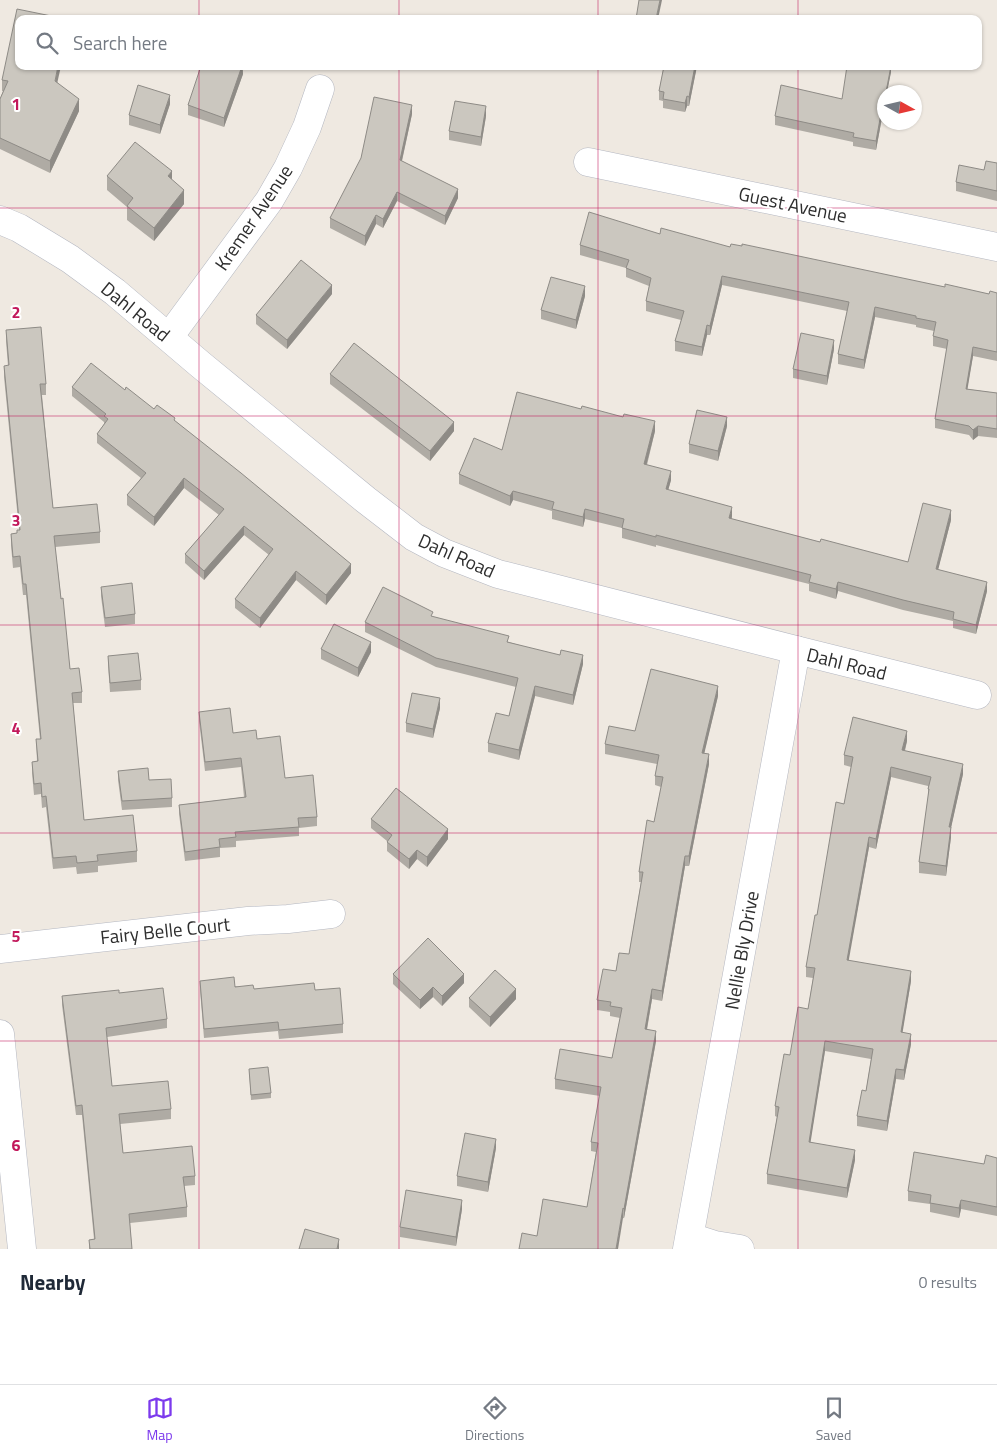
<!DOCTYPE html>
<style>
body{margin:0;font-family:"Titillium Web",sans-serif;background:#f2f2f3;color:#1f2937}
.compass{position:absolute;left:877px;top:85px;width:45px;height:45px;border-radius:50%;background:#fff;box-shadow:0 1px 4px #0004;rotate:98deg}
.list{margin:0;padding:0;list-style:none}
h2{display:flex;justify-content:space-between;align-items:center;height:65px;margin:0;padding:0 20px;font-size:21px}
h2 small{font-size:16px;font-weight:400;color:#747a83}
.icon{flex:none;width:28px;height:28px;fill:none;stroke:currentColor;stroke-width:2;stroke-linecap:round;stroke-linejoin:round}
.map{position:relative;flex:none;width:997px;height:1249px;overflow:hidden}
.search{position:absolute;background:#fff;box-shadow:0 1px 4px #0004;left:15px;right:15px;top:15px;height:55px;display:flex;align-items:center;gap:12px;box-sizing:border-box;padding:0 18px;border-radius:10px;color:#747a83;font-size:19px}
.sheet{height:135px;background:#fff}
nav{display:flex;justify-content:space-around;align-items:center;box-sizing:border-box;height:70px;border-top:1px solid #e0e1e3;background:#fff;font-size:14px;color:#747a83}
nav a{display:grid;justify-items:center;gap:2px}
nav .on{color:#7c3aed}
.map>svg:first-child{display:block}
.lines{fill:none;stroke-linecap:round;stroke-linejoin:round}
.minor-casing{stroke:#b4b7c1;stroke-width:29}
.minor{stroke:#fff;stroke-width:28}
.wall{fill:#afaba4}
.shaded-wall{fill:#8e8b86}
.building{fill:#cbc7bf;stroke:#8e8b86}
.grid{fill:none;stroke:#c2185b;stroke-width:1;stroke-opacity:0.55}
.labels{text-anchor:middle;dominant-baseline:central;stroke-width:4;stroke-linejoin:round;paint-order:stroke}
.street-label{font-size:19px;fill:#2e2e2e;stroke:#fff}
.grid-label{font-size:16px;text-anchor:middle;font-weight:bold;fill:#c2185b;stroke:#fff;stroke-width:4;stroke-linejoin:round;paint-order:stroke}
</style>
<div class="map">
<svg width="997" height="1249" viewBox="0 0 997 1249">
<rect width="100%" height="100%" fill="#efe9e1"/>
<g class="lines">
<defs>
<g id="minor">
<path d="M 588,162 L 997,247"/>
<path d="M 0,220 L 19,228 L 70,259 L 115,292 L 201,365 L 366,500 L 414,537 L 444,553 L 498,574 L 796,650 L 977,695"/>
<path d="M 169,337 L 269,201 L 288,168 L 307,127 L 320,89"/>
<path d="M 0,949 L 248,921 L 288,919 L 331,914"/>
<path d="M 0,1034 L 22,1249"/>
<path d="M 690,1237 L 715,1245 L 740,1249"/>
<path d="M 687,1249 L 796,650"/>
</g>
</defs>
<use href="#minor" class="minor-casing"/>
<use href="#minor" class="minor"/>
</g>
<g class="wall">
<path d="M 243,66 L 243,74 L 224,127 L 188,115 L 188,105 Z"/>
<path d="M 664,66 L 697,66 L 689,106 L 687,106 L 685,112 L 663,108 L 663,101 L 659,100 L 659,91 Z"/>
<path d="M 891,66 L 891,72 L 887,92 L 884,92 L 884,107 L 876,150 L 853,146 L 853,142 L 775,125 L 775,116 L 842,99 Z"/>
<path d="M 2,80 L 57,82 L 79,111 L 50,173 L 0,149 L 0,99 L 3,91 L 2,91 Z"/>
<path d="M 170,104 L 160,134 L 129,125 L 129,115 Z"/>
<path d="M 412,114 L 402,161 L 458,198 L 445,225 L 397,201 L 383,228 L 376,224 L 365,246 L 330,228 L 330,218 Z"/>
<path d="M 486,116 L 481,146 L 449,140 L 449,131 Z"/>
<path d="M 997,163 L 997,201 L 956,191 L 956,182 L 984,170 Z"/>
<path d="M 107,176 L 172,180 L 184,204 L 154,241 L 127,220 L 127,207 L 107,190 Z"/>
<path d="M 660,234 L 945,287 L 989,294 L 997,293 L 997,361 L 973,356 L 967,389 L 997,393 L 997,438 L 978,436 L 973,440 L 969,435 L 935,428 L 935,419 L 947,349 L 933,346 L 933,336 L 934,331 L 916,327 L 916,325 L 875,317 L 864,369 L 838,364 L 838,354 L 847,311 L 722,285 L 710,335 L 707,335 L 702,356 L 675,351 L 675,341 L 681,320 L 646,311 L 646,301 L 649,286 L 626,277 L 626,268 L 580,255 L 580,245 Z"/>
<path d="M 332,294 L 287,349 L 256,324 L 256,315 Z"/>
<path d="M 585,296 L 576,329 L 541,319 L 541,310 Z"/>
<path d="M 6,330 L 46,384 L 46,395 L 42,395 L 53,508 L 100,532 L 100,543 L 55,547 L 70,669 L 82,692 L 82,703 L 73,703 L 84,820 L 137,851 L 137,862 L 98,866 L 98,872 L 77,874 L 76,867 L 53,869 L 46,807 L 42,808 L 41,794 L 34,795 L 32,773 L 32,762 L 37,761 L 36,739 L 40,739 L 26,595 L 23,595 L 20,567 L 13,568 L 11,545 L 11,534 L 17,533 L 17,530 L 19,530 L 4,377 L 4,366 L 8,366 L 6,341 Z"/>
<path d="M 834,349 L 827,385 L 793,378 L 793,369 Z"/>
<path d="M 330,374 L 454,431 L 430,461 L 330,384 Z"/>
<path d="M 72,387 L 125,390 L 154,409 L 175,421 L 351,573 L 326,605 L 296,580 L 260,628 L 235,608 L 235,599 L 269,555 L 244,535 L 204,580 L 185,563 L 185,554 L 219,515 L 184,488 L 154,526 L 127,505 L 127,495 L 141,478 L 97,443 L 97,434 L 104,424 L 104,422 L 72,396 Z"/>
<path d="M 727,426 L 718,461 L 689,453 L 689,444 Z"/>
<path d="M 655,431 L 647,465 L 671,480 L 668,490 L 732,516 L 732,519 L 820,542 L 908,562 L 951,520 L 938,569 L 987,591 L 976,634 L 953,628 L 953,621 L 903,610 L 838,591 L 836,599 L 809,591 L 809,584 L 656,545 L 656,547 L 622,538 L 622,528 L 585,519 L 583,527 L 552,519 L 552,511 L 513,500 L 510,506 L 459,484 L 459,474 L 502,450 Z"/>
<path d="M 101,587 L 135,614 L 135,624 L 105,627 L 101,596 Z"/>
<path d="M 433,617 L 509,642 L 583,664 L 573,705 L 535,696 L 519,760 L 488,752 L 488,743 L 509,716 L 516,687 L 436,667 L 365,632 L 365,622 Z"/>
<path d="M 321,649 L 371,652 L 358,677 L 321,659 Z"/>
<path d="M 108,656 L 141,680 L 141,690 L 110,692 L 108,665 Z"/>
<path d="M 718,696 L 704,753 L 709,764 L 689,866 L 685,866 L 662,1001 L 652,999 L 647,1030 L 656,1041 L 624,1218 L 537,1236 L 587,1207 L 596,1152 L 591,1151 L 591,1142 L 600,1096 L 555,1089 L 555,1079 L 612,1058 L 620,1018 L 610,1016 L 610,1012 L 597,1010 L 597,1000 L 616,971 L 629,954 L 641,882 L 639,882 L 639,872 L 654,822 L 661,787 L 655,785 L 655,776 L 657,764 L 605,754 L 605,744 Z"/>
<path d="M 440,708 L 433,738 L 406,732 L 406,723 Z"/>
<path d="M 199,712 L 233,733 L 257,739 L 285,778 L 317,817 L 317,826 L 299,828 L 299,836 L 236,841 L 236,847 L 220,848 L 220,857 L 185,861 L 179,814 L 179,805 L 244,797 L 241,767 L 205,771 L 199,721 Z"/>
<path d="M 907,741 L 905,751 L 963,774 L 951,827 L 951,837 L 946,876 L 919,873 L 919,862 L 928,799 L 928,786 L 891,777 L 876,849 L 869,847 L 848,960 L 911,981 L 902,1032 L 911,1044 L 904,1080 L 896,1079 L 887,1131 L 857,1126 L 857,1116 L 866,1091 L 871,1059 L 825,1051 L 810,1142 L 855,1160 L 847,1198 L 767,1184 L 767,1174 L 777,1117 L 775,1116 L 775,1106 L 790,1055 L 808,1009 L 813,978 L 806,977 L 806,967 L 817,915 L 844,804 L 851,767 L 844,765 L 844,755 Z"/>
<path d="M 118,771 L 149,780 L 172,798 L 172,807 L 122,810 L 118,780 Z"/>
<path d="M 371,819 L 448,839 L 427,867 L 417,859 L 409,869 L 387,851 L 387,841 L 371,828 Z"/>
<path d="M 393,974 L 464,983 L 442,1006 L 433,997 L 420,1009 L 393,984 Z"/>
<path d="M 200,981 L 254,989 L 315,990 L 343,1024 L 343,1033 L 279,1039 L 278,1031 L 204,1038 L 200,990 Z"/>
<path d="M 119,993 L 167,1019 L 167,1028 L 107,1037 L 112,1086 L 171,1109 L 171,1119 L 120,1124 L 123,1153 L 195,1176 L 195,1185 L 184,1186 L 187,1207 L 187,1217 L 130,1223 L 132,1249 L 89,1249 L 89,1240 L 94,1239 L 82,1115 L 76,1115 L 62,1005 L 62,996 Z"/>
<path d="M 469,998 L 516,999 L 490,1027 L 469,1007 Z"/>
<path d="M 249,1069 L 271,1093 L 271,1098 L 251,1100 Z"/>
<path d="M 496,1148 L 488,1192 L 457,1186 L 457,1176 Z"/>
<path d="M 997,1158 L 997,1216 L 961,1209 L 959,1218 L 930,1212 L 930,1204 L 908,1201 L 908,1191 L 984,1164 Z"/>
<path d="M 462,1209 L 456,1246 L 400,1237 L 400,1227 Z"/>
</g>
<g class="shaded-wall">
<path d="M 660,0 L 662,0 L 658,19 L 656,19 Z"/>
<path d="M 58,66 L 61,66 L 55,93 L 55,81 Z"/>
<path d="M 242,66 L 243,74 L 224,127 L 224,118 Z"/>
<path d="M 695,66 L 697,66 L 689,106 L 689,97 Z"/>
<path d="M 891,66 L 891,72 L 887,92 L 886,92 Z"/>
<path d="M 170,95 L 170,104 L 160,134 L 160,125 Z"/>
<path d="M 687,96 L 687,106 L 685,112 L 685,103 Z"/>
<path d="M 884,97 L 884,107 L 876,150 L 876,141 Z"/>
<path d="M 79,99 L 79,111 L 50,173 L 50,161 Z"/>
<path d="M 412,105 L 412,114 L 400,169 L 400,160 Z"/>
<path d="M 486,106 L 486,116 L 481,146 L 481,137 Z"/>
<path d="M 172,171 L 172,184 L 168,176 Z"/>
<path d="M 458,189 L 458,198 L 445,225 L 445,216 Z"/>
<path d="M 184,190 L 184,204 L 154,241 L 154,228 Z"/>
<path d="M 397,192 L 397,201 L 383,228 L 383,219 Z"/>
<path d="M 376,215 L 376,224 L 365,246 L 365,236 Z"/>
<path d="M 722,276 L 722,285 L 710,335 L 710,326 Z"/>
<path d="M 332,285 L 332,294 L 287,349 L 287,340 Z"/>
<path d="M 585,286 L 585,296 L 576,329 L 576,320 Z"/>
<path d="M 875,307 L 875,317 L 864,369 L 864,360 Z"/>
<path d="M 707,325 L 707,335 L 702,356 L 702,347 Z"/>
<path d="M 834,340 L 834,349 L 827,385 L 827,376 Z"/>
<path d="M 973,347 L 973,356 L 966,398 L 966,389 Z"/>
<path d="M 727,417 L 727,426 L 718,461 L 718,451 Z"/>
<path d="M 655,421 L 655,431 L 644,474 L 644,464 Z"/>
<path d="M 454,422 L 454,431 L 430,461 L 430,451 Z"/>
<path d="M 978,426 L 978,436 L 973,440 L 973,430 Z"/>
<path d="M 671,471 L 671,480 L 666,498 L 666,489 Z"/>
<path d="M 184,478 L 184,488 L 154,526 L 154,517 Z"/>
<path d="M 513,491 L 513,500 L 510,506 L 510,496 Z"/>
<path d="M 732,507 L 732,516 L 729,528 L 729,518 Z"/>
<path d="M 585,509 L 585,519 L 583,527 L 583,517 Z"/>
<path d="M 951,510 L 951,520 L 936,578 L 936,569 Z"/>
<path d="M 244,526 L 244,535 L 204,580 L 204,571 Z"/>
<path d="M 351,564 L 351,573 L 326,605 L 326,595 Z"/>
<path d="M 296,571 L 296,580 L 260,628 L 260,618 Z"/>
<path d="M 838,582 L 838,591 L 836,599 L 836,589 Z"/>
<path d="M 987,582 L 987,591 L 976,634 L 976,625 Z"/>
<path d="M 371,642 L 371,652 L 358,677 L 358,668 Z"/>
<path d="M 583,655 L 583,664 L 573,705 L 573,695 Z"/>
<path d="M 535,686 L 535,696 L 519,760 L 519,750 Z"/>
<path d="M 718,686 L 718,696 L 702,763 L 702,753 Z"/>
<path d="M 440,698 L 440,708 L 433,738 L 433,729 Z"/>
<path d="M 907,731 L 907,741 L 902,760 L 902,750 Z"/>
<path d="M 709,754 L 709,764 L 689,866 L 689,856 Z"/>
<path d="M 963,764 L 963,774 L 949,837 L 949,827 Z"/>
<path d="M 891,767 L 891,777 L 876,849 L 876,839 Z"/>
<path d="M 951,827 L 951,837 L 946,876 L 946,866 Z"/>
<path d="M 448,829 L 448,839 L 427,867 L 427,857 Z"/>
<path d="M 869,837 L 869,847 L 847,970 L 847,960 Z"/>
<path d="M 417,850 L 417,859 L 409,869 L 409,859 Z"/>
<path d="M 685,856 L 685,866 L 662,1001 L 662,991 Z"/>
<path d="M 911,971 L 911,981 L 901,1042 L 901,1032 Z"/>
<path d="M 464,974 L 464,983 L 442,1006 L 442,996 Z"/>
<path d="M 433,987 L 433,997 L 420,1009 L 420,1000 Z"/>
<path d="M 516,989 L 516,999 L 490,1027 L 490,1017 Z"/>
<path d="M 652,989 L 652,999 L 645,1039 L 645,1029 Z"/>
<path d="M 656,1031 L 656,1041 L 624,1218 L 624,1209 Z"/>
<path d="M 911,1034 L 911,1044 L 904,1080 L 904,1070 Z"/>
<path d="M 825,1041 L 825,1051 L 809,1152 L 809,1142 Z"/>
<path d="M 896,1069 L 896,1079 L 887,1131 L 887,1121 Z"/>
<path d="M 496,1139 L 496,1148 L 488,1192 L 488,1182 Z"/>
<path d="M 855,1150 L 855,1160 L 847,1198 L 847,1188 Z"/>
<path d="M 462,1200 L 462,1209 L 456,1246 L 456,1237 Z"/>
<path d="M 961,1200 L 961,1209 L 959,1218 L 959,1208 Z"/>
<path d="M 623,1208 L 623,1218 L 618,1249 L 616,1249 Z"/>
<path d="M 339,1239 L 339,1249 L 337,1249 Z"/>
</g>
<g class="building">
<path d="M 639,0 L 660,0 L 656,19 L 636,19 Z"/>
<path d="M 17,9 L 66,19 L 19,19 L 19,66 L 58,66 L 55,81 L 79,99 L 50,161 L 0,138 L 0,99 L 8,81 L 2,80 Z"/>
<path d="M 201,66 L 242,66 L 224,118 L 188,105 Z"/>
<path d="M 664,66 L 695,66 L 689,97 L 687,96 L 685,103 L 663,99 L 664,92 L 659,91 Z"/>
<path d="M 847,66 L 891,66 L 886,92 L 884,92 L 884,97 L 876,141 L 853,137 L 854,133 L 775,116 L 781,85 L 842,99 Z"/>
<path d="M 138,85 L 170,95 L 160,125 L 129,115 Z"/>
<path d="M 374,97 L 412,105 L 400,160 L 458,189 L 445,216 L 397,192 L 383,219 L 376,215 L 365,236 L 330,218 L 361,158 Z"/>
<path d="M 455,101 L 486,106 L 481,137 L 449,131 Z"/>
<path d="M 135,142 L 172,171 L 168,176 L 184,190 L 154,228 L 127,206 L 133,198 L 107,176 Z"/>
<path d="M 986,161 L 997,163 L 997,191 L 956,182 L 959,165 L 984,170 Z"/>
<path d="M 589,212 L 660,234 L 661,228 L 730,247 L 731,244 L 742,246 L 742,244 L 945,287 L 945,284 L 989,294 L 990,291 L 997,293 L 997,352 L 973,347 L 966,389 L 997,393 L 997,429 L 978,426 L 973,430 L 969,426 L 935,419 L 948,340 L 933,336 L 936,322 L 916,318 L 916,316 L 875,307 L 864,360 L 838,354 L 849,302 L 722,276 L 710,326 L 707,325 L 702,347 L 675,341 L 684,311 L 646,301 L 651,278 L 626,268 L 629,260 L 580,245 Z"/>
<path d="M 301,260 L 332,285 L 287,340 L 256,315 Z"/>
<path d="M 551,277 L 585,286 L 576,320 L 541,310 Z"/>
<path d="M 41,327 L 46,384 L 40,384 L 53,508 L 97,504 L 100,532 L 54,536 L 61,599 L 63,598 L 70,669 L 79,668 L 82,692 L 72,693 L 84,820 L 133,815 L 137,851 L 97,855 L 98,861 L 77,863 L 76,856 L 53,858 L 46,796 L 42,797 L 41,783 L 34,784 L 32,762 L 38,761 L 36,739 L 41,739 L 26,584 L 23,584 L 20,556 L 13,557 L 11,534 L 17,533 L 17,530 L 20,530 L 4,366 L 9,365 L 6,330 Z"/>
<path d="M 801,333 L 834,340 L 827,376 L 793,369 Z"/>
<path d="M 354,343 L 454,422 L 430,451 L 330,374 Z"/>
<path d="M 91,363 L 125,390 L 126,387 L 154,409 L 157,405 L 175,418 L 174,420 L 241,473 L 351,564 L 326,595 L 296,571 L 260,618 L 235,599 L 273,549 L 244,526 L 204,571 L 185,554 L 224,509 L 184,478 L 154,517 L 127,495 L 146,473 L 97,434 L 108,419 L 104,416 L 106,414 L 72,387 Z"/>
<path d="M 517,392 L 581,409 L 582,406 L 623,417 L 624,414 L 655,421 L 644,464 L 671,471 L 666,489 L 732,507 L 729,518 L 820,542 L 821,539 L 908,562 L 923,503 L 951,510 L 936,569 L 987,582 L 976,625 L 953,619 L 954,612 L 903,600 L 838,582 L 836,589 L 809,582 L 811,575 L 656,535 L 656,537 L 622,528 L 624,519 L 585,509 L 583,517 L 552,509 L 554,502 L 513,491 L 510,496 L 459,474 L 474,438 L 502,450 Z"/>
<path d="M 697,410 L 727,417 L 718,451 L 689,444 Z"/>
<path d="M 132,583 L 135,614 L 105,618 L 101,587 Z"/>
<path d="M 383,587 L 433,612 L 431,616 L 509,636 L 507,642 L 560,655 L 561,650 L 583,655 L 573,695 L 535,686 L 519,750 L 488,743 L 496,713 L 509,716 L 518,678 L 436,658 L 365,622 Z"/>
<path d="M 334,624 L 371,642 L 358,668 L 321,649 Z"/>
<path d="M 138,653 L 141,680 L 110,683 L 108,656 Z"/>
<path d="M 651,669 L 718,686 L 702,753 L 709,754 L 689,856 L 685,856 L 662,991 L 652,989 L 645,1029 L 656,1031 L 624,1209 L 623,1208 L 616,1249 L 519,1249 L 522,1233 L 537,1236 L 543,1199 L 587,1207 L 598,1143 L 591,1142 L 601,1087 L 555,1079 L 560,1049 L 612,1058 L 622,1008 L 610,1006 L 611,1002 L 597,1000 L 603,969 L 616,971 L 619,953 L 629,954 L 643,872 L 639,872 L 647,820 L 654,822 L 663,777 L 655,776 L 659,755 L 605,744 L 609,726 L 635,731 Z"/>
<path d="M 412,693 L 440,698 L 433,729 L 406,723 Z"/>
<path d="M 230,708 L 233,733 L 256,730 L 257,739 L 280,736 L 285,778 L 313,775 L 317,817 L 298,818 L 299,827 L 235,832 L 236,837 L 219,839 L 220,847 L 185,852 L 179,805 L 246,797 L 241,758 L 205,762 L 199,712 Z"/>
<path d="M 853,717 L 907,731 L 902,750 L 963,764 L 949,827 L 951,827 L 946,866 L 919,862 L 929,789 L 928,789 L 931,777 L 891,767 L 876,839 L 869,837 L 847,960 L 911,971 L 901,1032 L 911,1034 L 904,1070 L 896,1069 L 887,1121 L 857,1116 L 862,1090 L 866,1091 L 873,1049 L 825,1041 L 809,1142 L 855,1150 L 847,1188 L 767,1174 L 779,1107 L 775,1106 L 784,1054 L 790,1055 L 798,1007 L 808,1009 L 815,968 L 806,967 L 815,915 L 817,915 L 836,802 L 844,804 L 853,757 L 844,755 Z"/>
<path d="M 148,768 L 149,780 L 171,779 L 172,798 L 122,801 L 118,771 Z"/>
<path d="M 396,788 L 448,829 L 427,857 L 417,850 L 409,859 L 387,842 L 392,835 L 371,819 Z"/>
<path d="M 428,938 L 464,974 L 442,996 L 433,987 L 420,1000 L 393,974 Z"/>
<path d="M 495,970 L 516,989 L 490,1017 L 469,998 Z"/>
<path d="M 234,977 L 235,987 L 253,985 L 254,989 L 314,983 L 315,990 L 340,988 L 343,1024 L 279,1030 L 278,1022 L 204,1029 L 200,981 Z"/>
<path d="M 163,988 L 167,1019 L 106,1028 L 112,1086 L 168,1081 L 171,1109 L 119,1114 L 123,1153 L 192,1146 L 195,1176 L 183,1177 L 187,1207 L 129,1214 L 132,1249 L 90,1249 L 89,1240 L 95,1239 L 82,1105 L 76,1106 L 62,996 L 119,990 L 119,993 Z"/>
<path d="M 268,1067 L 271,1093 L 251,1095 L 249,1069 Z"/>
<path d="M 465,1133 L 496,1139 L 488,1182 L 457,1176 Z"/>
<path d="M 914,1152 L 984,1164 L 986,1155 L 997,1158 L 997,1207 L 961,1200 L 959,1208 L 930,1203 L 931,1195 L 908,1191 Z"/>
<path d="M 406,1190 L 462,1200 L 456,1237 L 400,1227 Z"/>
<path d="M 305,1229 L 339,1239 L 337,1249 L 299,1249 Z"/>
</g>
<path class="grid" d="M 199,0 L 199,19M 399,0 L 399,19M 598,0 L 598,19M 798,0 L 798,19M 199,66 L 199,1249M 399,66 L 399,1249M 598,66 L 598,1249M 798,66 L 798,1249M 0,208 L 997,208M 0,416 L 997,416M 0,625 L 997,625M 0,833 L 997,833M 0,1041 L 997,1041"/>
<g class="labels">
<g class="street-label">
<text transform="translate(793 204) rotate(12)">Guest Avenue</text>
<text transform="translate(253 217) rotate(-56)">Kremer Avenue</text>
<text transform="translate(136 311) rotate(39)">Dahl Road</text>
<text transform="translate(457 555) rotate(24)">Dahl Road</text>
<text transform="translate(847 663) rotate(14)">Dahl Road</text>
<text transform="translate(165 930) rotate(-6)">Fairy Belle Court</text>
<text transform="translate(741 950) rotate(-80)">Nellie Bly Drive</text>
</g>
</g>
<g class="grid-label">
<text x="16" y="110">1</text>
<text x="16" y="318">2</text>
<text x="16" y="526">3</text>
<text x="16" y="734">4</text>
<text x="16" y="942">5</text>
<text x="16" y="1151">6</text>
</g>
</svg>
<svg class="compass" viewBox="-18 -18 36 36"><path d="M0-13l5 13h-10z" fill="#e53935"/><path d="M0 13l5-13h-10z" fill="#747a83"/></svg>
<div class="search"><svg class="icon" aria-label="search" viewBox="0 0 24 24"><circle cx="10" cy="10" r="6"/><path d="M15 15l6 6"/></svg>Search here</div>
</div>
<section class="sheet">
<h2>Nearby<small>0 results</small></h2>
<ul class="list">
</ul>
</section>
<nav>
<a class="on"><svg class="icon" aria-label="map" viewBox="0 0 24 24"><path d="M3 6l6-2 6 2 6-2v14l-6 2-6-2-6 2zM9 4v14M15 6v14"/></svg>Map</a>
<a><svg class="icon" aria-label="directions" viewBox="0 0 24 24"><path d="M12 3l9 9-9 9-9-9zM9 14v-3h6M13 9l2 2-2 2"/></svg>Directions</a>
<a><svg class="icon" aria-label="saved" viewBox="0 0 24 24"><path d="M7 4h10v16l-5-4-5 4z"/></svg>Saved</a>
</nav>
